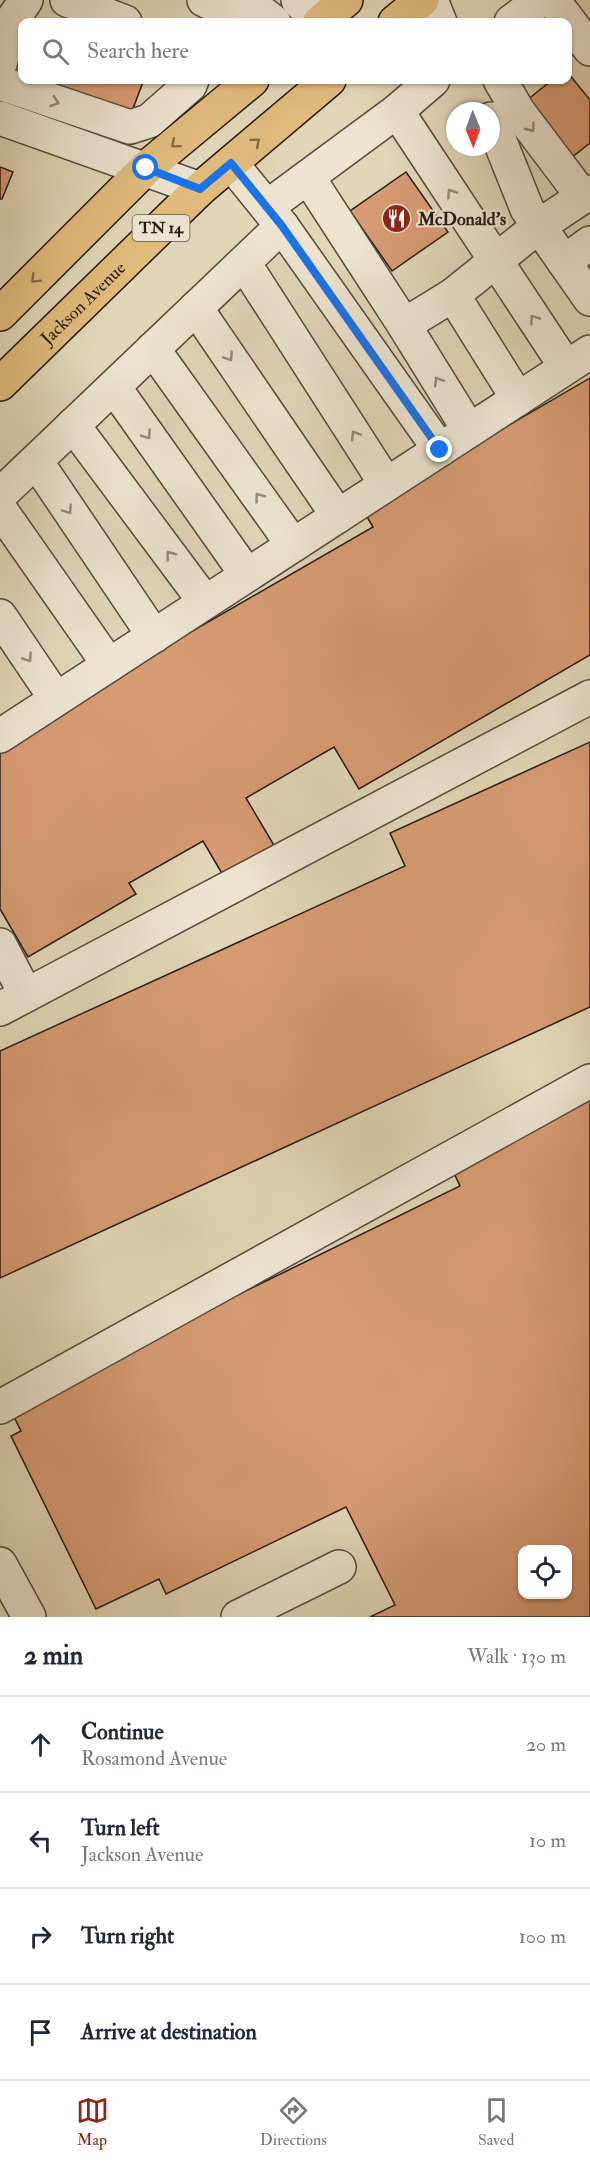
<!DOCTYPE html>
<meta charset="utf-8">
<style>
body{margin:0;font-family:"IM FELL Double Pica",serif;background:#f2f2f3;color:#1f2937}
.controls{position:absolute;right:18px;bottom:18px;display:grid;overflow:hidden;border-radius:12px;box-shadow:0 2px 4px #0004}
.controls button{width:54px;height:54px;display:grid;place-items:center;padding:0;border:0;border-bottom:2px solid #e0e1e3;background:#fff;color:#1f2937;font:30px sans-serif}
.compass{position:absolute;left:446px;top:102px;width:54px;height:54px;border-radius:50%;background:#fff;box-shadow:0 2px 4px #0004;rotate:179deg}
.stop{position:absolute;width:18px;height:18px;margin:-14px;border:4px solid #1a73e8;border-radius:50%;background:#fff}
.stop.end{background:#1a73e8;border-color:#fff;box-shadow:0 2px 6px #0008}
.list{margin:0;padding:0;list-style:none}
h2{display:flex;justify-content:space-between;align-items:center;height:78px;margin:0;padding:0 24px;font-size:26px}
h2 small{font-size:20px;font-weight:400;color:#747a83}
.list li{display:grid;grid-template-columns:39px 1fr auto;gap:18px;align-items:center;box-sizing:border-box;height:96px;padding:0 24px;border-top:2px solid #e0e1e3}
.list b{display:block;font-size:22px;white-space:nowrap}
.list p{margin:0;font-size:20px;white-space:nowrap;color:#747a83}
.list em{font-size:20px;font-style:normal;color:#747a83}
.icon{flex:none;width:33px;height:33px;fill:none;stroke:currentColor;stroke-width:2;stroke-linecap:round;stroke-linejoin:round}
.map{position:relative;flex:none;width:590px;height:1617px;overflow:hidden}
.search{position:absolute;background:#fff;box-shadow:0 2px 4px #0004;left:18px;right:18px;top:18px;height:66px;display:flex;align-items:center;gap:15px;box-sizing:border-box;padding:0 21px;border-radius:12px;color:#747a83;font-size:22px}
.sheet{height:462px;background:#fff}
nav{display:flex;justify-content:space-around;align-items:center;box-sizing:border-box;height:84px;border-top:2px solid #e0e1e3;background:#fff;font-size:16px;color:#747a83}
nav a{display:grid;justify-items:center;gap:3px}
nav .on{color:#8f2418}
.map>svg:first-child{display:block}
.building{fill:#d79b73;stroke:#281a15;stroke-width:1.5;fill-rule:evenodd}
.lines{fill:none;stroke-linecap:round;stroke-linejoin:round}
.minor-casing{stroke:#56493e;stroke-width:36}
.major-casing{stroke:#281a15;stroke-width:36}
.minor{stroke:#ece4d0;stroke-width:33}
.major{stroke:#e0bb7c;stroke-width:33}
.oneway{stroke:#94897c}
.oneway2{stroke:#846a48}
.route{stroke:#1a73e8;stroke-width:8}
.labels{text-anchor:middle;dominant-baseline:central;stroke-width:4.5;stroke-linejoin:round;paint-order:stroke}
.shield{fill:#ece4d0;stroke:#63574d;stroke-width:1.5}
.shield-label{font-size:16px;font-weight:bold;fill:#281a15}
.poi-label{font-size:18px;font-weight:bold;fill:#281a15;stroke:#ece4d0;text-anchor:start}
.street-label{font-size:18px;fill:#281a15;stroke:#ece4d0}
</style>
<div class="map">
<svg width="590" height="1617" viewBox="0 0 590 1617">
<rect width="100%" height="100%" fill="#e1d6b7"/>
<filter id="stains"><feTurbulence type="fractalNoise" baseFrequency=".00333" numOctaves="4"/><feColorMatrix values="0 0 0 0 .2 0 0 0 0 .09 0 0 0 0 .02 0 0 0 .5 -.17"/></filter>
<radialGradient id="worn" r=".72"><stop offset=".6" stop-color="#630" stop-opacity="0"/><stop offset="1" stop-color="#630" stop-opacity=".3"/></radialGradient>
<g class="building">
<path d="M 568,73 L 590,100 L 590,143 L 567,161 L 521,105 L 552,80 L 568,80 Z"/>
<path d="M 51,80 L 134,80 L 143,82 L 131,114 L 49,84 Z"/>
<path d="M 0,167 L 13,172 L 2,199 L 0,199 Z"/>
<path d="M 406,172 L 448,232 L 392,271 L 350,211 Z"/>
<path d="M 590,378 L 590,655 L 359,789 L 334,747 L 246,798 L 275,847 L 224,877 L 203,841 L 129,883 L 136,894 L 28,957 L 0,909 L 0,742 L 373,527 L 363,510 Z"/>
<path d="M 590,742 L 590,1007 L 0,1278 L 0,1051 L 405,866 L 390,833 Z"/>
<path d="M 590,1099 L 590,1617 L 370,1617 L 395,1605 L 346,1507 L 166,1594 L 159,1579 L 96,1609 L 11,1436 L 21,1431 L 9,1407 L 460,1186 L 451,1167 ZM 522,1550 L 568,1550 L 568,1594 L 522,1594 Z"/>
</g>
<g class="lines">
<defs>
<g id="minor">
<path d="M 67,0 L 125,22"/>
<path d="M 204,0 L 237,16 L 261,12 L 274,22"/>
<path d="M 298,0 L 319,22"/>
<path d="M 431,0 L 440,22"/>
<path d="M 553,0 L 590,49"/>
<path d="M 511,22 L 540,0"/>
<path d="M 0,64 L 11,22 L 26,0"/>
<path d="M 500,80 L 518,111 L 583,197"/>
<path d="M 0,83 L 130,127 L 149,121 L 190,85 L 192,80"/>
<path d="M 397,111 L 566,367"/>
<path d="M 0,118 L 200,189"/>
<path d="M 491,119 L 527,209 L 590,299"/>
<path d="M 308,177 L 404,325 L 453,295 L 539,226 L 590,192"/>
<path d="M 267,207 L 397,111 L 433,80"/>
<path d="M 282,226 L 440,450"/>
<path d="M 564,262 L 590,243"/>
<path d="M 244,263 L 386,484"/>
<path d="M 453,295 L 518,399"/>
<path d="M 196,308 L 338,516"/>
<path d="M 404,325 L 469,430"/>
<path d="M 153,349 L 293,545"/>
<path d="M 114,387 L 247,575"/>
<path d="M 73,425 L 205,602"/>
<path d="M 36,461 L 154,636"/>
<path d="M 0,495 L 282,226 L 231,163"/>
<path d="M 0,509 L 109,665"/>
<path d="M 0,616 L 56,699"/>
<path d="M 0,736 L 590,352"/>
<path d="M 0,945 L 26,995"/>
<path d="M 0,1009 L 590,697"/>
<path d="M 0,1407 L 590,1081"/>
<path d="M 0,1564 L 29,1617"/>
<path d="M 238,1617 L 339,1567"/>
</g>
<g id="major">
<path d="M 320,22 L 346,0"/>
<path d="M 395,22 L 422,0"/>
<path d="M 0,314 L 146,168 L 252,80"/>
<path id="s1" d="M 0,384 L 200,189 L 329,80"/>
</g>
</defs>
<use href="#minor" class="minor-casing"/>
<use href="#major" class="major-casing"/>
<use href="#minor" class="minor"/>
<use href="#major" class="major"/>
</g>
<defs><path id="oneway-chevron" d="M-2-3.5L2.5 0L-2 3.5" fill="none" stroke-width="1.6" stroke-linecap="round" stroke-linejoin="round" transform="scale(1.5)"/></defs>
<g class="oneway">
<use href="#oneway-chevron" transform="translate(55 102) rotate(19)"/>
<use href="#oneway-chevron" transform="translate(531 128) rotate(53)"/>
<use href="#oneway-chevron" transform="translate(451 193) rotate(-123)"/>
<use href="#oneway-chevron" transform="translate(534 319) rotate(-123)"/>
<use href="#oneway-chevron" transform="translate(229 357) rotate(56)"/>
<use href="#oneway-chevron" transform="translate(438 381) rotate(-122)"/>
<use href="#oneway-chevron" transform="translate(147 435) rotate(55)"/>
<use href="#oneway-chevron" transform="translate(355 435) rotate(-123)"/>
<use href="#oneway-chevron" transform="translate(259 497) rotate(-126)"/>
<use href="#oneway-chevron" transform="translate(68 510) rotate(56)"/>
<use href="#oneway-chevron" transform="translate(170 555) rotate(-127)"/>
<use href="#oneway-chevron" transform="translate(28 658) rotate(56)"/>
</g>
<g class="oneway2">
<use href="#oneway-chevron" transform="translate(256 142) rotate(-40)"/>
<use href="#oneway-chevron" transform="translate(175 144) rotate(140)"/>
<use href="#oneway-chevron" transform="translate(35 279) rotate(135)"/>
</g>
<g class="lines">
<path class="route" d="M 146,168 L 200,189 L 231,163 L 282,226 L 440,450"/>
</g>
<defs>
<symbol id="restaurant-disc" viewBox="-11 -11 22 22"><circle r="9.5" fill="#8f2418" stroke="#ece4d0"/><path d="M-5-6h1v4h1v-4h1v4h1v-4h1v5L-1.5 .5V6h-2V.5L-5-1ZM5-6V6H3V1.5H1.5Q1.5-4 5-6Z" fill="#fff"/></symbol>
</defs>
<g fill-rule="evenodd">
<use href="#restaurant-disc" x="380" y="202" width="33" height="33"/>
</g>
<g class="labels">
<rect class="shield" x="132.5" y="215" width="57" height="26" rx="4.5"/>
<g class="shield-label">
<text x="161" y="228">TN 14</text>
</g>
<g class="poi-label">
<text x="418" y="219">McDonald's</text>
</g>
<g class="street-label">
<text stroke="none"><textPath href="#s1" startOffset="116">Jackson Avenue</textPath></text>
</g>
</g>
<rect width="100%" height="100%" filter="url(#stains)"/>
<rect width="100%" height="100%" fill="url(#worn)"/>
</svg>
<div class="controls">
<button><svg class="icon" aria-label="locate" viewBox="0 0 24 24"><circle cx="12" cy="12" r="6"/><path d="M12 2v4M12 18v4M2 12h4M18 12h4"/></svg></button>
</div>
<svg class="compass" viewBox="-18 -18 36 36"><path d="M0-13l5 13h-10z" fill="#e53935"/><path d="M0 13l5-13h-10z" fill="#747a83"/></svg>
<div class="stop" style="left:146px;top:168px"></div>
<div class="stop end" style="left:440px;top:450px"></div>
<div class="search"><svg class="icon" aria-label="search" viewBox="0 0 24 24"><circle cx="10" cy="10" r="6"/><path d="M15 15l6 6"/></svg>Search here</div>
</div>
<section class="sheet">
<h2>2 min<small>Walk · 130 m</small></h2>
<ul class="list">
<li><svg class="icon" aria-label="ahead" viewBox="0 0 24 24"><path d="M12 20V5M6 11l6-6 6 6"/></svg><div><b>Continue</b><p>Rosamond Avenue</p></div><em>20 m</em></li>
<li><svg class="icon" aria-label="left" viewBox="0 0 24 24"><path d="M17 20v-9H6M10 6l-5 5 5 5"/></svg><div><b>Turn left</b><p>Jackson Avenue</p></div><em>10 m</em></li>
<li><svg class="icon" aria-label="right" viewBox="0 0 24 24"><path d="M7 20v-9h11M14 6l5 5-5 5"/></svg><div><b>Turn right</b></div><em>100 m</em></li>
<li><svg class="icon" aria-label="arrive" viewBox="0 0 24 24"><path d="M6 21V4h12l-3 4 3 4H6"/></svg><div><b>Arrive at destination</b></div></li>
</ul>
</section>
<nav>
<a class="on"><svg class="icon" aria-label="map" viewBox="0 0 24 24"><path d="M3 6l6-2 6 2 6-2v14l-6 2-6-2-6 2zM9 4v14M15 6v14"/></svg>Map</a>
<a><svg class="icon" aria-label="directions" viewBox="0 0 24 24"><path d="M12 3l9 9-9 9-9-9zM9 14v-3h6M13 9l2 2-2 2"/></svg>Directions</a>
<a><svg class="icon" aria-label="saved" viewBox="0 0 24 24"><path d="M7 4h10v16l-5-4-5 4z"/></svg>Saved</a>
</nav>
